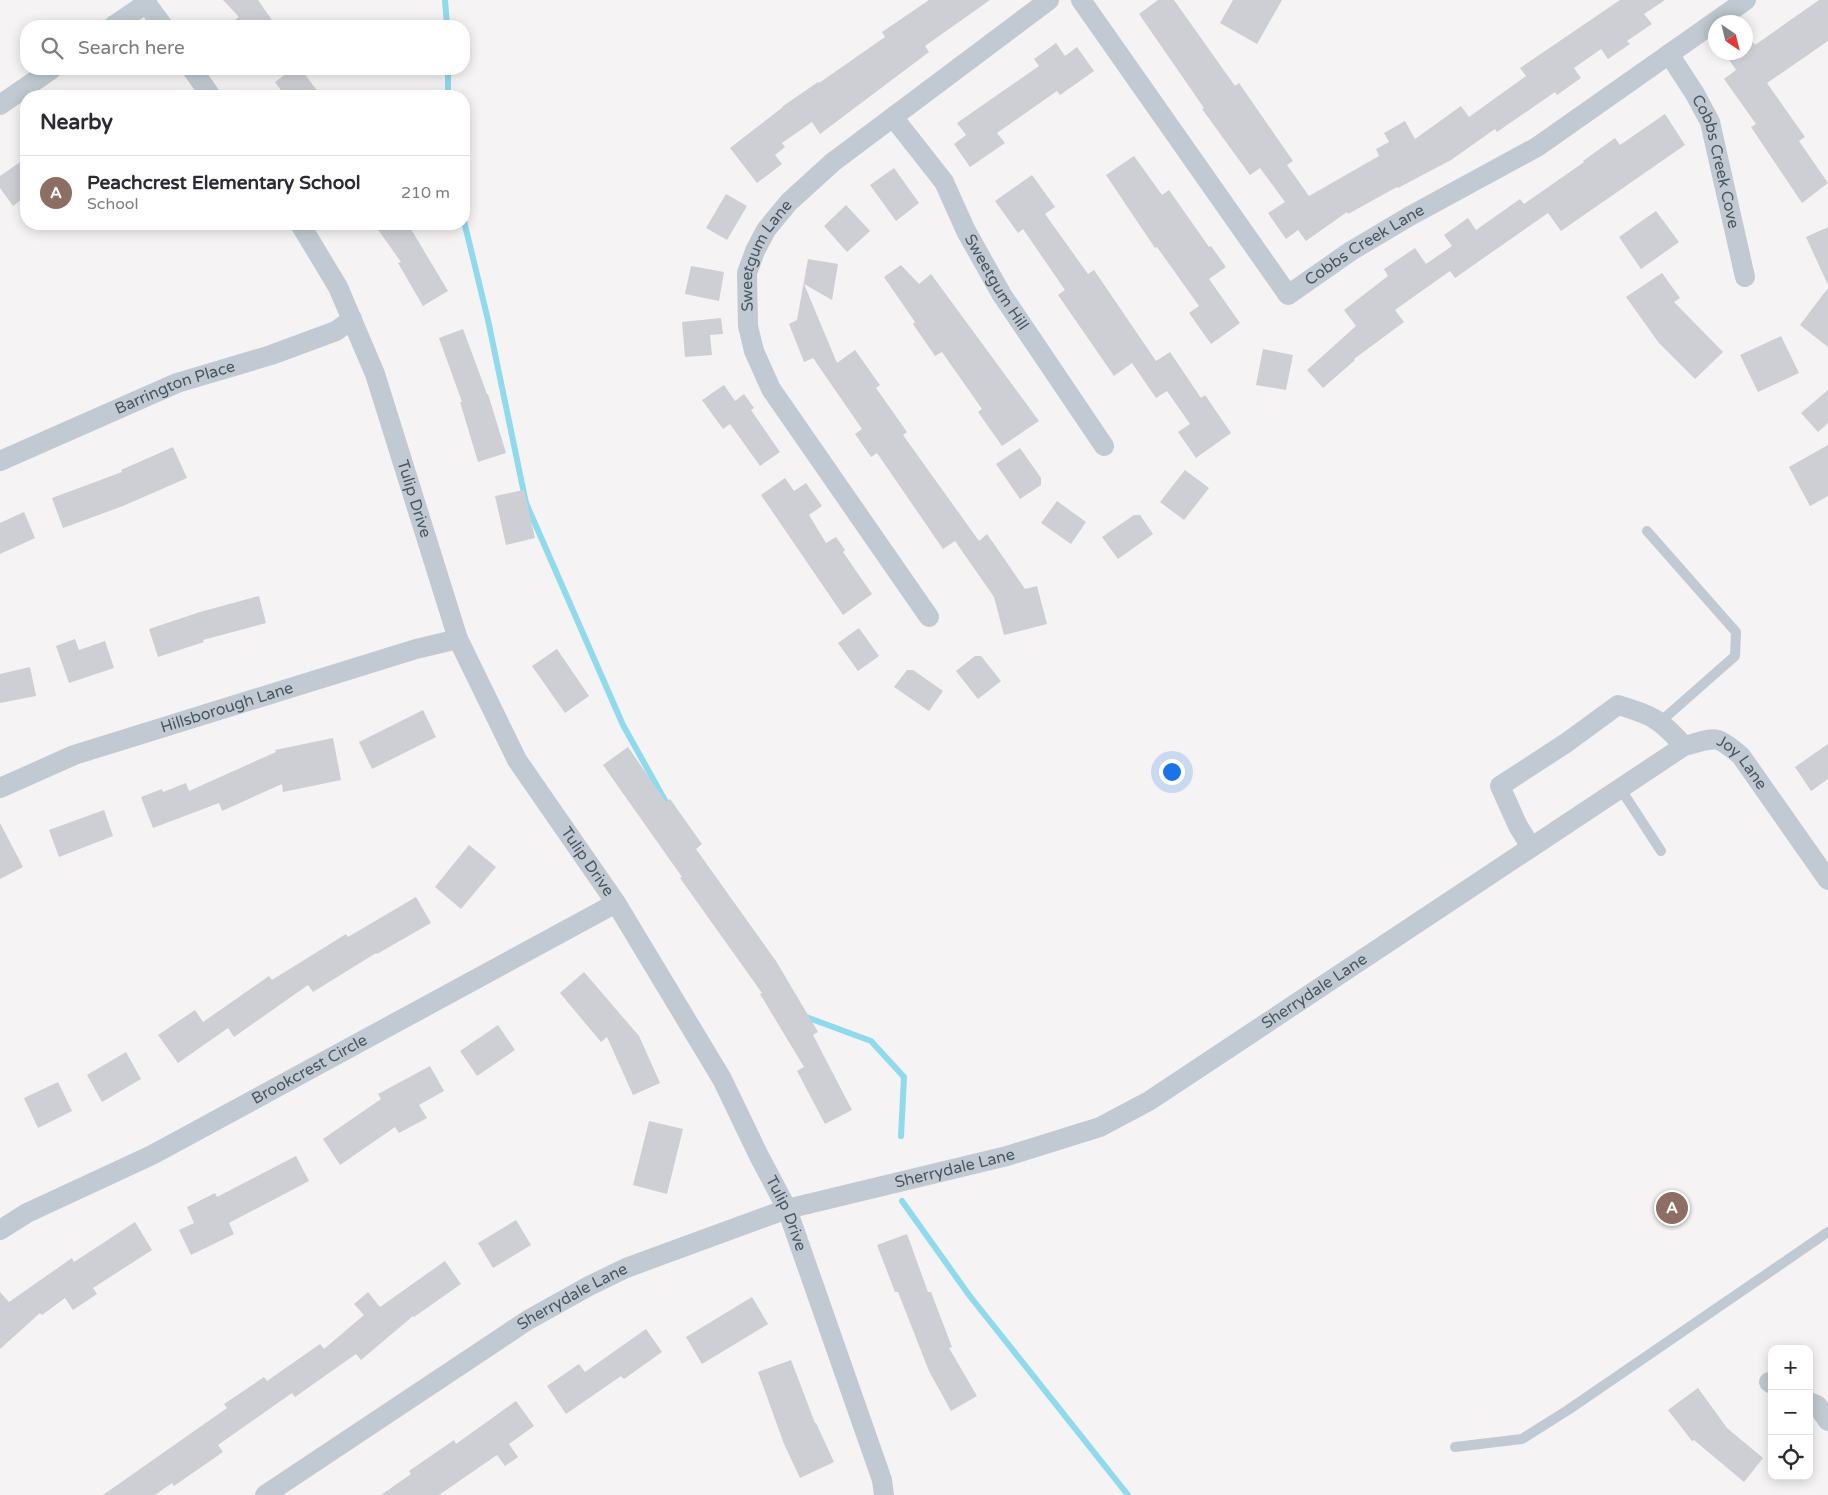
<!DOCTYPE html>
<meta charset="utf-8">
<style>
body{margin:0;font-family:"Varela Round",sans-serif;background:#f2f2f3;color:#2b2b33}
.controls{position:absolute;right:15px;bottom:15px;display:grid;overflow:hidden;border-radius:10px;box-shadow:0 2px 12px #0003}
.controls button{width:45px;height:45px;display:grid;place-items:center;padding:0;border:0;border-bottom:1px solid #e1e1e2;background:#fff;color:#2b2b33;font:25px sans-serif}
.compass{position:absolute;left:1708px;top:15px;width:45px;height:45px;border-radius:50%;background:#fff;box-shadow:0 2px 12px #0003;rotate:145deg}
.you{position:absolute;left:1171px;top:771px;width:18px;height:18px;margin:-12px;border:4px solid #fff;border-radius:50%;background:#1a73e8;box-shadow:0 0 0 8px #1a73e833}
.badge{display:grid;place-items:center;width:32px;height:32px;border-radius:50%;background:#0b8043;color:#fff;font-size:16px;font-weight:700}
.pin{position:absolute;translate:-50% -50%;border:2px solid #fff;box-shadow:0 1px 5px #0006}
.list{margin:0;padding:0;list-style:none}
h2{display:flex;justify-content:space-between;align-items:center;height:65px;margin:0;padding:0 20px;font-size:21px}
h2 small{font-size:16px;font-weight:400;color:#7c7c81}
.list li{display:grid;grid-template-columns:32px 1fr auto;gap:15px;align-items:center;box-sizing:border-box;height:75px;padding:0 20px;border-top:1px solid #e1e1e2}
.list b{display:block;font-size:19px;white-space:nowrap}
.list p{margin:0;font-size:16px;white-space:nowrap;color:#7c7c81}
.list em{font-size:16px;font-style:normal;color:#7c7c81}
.icon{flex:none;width:28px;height:28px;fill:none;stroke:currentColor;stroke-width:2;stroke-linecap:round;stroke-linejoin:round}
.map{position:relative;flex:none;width:1828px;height:1495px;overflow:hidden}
.search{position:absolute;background:#fff;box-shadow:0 2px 12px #0003;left:20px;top:20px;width:450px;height:55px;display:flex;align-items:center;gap:12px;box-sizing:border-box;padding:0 18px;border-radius:20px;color:#7c7c81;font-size:19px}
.panel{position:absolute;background:#fff;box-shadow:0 2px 12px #0003;left:20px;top:90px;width:450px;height:140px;border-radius:20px}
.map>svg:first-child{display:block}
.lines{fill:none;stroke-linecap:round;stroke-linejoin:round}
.stream{stroke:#90daee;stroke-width:6}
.building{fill:#cdcfd5}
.service{stroke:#c1cad2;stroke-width:10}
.minor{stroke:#c1cad2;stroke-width:20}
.labels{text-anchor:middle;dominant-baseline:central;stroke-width:4.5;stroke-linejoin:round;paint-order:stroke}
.street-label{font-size:16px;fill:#4a5661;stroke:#fff}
</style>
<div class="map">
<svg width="1828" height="1495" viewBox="0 0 1828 1495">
<rect width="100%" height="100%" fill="#f5f3f3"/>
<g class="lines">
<g class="stream">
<path d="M 445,0 L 447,26"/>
<path d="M 448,69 L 448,96"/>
<path d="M 464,221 L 488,320 L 526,503 L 623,725 L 667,804"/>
<path d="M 803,1014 L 806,1017 L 871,1041 L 904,1077 L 901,1136"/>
<path d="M 902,1201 L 969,1295 L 1128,1495"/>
</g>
</g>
<g class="building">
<path d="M 223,0 L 258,0 L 276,26 L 226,26 L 239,17 Z"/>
<path d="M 929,0 L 990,0 L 925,46 L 929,52 L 820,134 L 812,122 L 782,143 L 785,147 L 775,155 L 782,164 L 757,183 L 730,148 L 783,107 L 783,106 L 818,82 L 819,83 L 885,37 L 882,32 Z"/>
<path d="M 1158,0 L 1174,0 L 1235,86 L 1239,83 L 1293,161 L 1287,165 L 1309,196 L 1379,156 L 1376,149 L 1389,142 L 1384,133 L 1405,121 L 1415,139 L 1461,106 L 1469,117 L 1526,76 L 1520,68 L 1620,0 L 1665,0 L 1644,14 L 1652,24 L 1627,41 L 1630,44 L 1608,59 L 1601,49 L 1574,68 L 1581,78 L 1557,95 L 1555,92 L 1497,132 L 1495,129 L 1451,160 L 1398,188 L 1397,187 L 1348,214 L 1347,212 L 1306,241 L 1298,230 L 1286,239 L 1268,213 L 1285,202 L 1260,168 L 1250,175 L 1202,109 L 1204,108 L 1139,14 Z"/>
<path d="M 1233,0 L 1282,0 L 1257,44 L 1220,23 Z"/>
<path d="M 1819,0 L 1828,0 L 1828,41 L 1767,83 L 1805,137 L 1799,141 L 1828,183 L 1802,203 L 1751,127 L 1756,124 L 1724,79 L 1736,70 L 1728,58 L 1736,52 L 1746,52 L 1746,46 L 1752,41 L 1755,45 Z"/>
<path d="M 1056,43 L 1065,56 L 1077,47 L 1094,71 L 1060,95 L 1057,91 L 997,133 L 1005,143 L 970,167 L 954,144 L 966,135 L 957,123 L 1039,66 L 1034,59 Z"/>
<path d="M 293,69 L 301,69 L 321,96 L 285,96 L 275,82 Z"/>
<path d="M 1665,114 L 1685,145 L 1561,231 L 1548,213 L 1455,278 L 1450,271 L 1395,310 L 1404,322 L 1354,359 L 1355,360 L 1323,388 L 1307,370 L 1356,326 L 1344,310 L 1388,276 L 1384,269 L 1415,248 L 1426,264 L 1452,246 L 1444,235 L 1468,218 L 1476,230 L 1520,199 L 1524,204 L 1584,162 L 1583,161 L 1615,138 L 1620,145 Z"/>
<path d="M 1134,156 L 1162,195 L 1169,190 L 1209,247 L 1211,246 L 1226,267 L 1209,279 L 1240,323 L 1211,344 L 1189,313 L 1199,306 L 1157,247 L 1155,248 L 1106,175 Z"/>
<path d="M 26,158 L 26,196 L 13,206 L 0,188 L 0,176 Z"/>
<path d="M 894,168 L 919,203 L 896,221 L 870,185 Z"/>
<path d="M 1032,175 L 1055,207 L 1045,214 L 1088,274 L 1094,270 L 1156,361 L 1170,352 L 1201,398 L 1205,395 L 1231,433 L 1196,458 L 1178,432 L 1190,424 L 1167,391 L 1156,398 L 1132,363 L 1114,376 L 1058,295 L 1065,290 L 1023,229 L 1018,233 L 995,201 Z"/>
<path d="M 726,194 L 747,206 L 727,240 L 706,228 Z"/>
<path d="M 846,205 L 870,231 L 847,252 L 824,226 Z"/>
<path d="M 1656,211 L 1679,242 L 1641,269 L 1619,237 Z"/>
<path d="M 374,224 L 408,224 L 448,291 L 423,306 L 398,263 L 401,262 Z"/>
<path d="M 1828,227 L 1828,285 L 1806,237 Z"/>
<path d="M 808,259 L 838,264 L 832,300 L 804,284 L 837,363 L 855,350 L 880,385 L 876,388 L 907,432 L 903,435 L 979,541 L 987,534 L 1025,589 L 1037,586 L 1047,624 L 1004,635 L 994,597 L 955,541 L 943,549 L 877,453 L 871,457 L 855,434 L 862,429 L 813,358 L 804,362 L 789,324 L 797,320 Z"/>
<path d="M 901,265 L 919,284 L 931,274 L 1039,421 L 1002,446 L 978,412 L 982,409 L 942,352 L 935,356 L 913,324 L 915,322 L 884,277 Z"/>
<path d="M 691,266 L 724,272 L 719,301 L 685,294 Z"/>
<path d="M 1662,273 L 1680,298 L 1674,302 L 1723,352 L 1695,379 L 1659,343 L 1626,297 Z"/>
<path d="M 1828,288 L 1828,347 L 1800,325 Z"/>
<path d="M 721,318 L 723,334 L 710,335 L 712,355 L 685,357 L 682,322 Z"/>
<path d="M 463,329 L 487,394 L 488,394 L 506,453 L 478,462 L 460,402 L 462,402 L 439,338 Z"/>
<path d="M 1781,336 L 1799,373 L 1758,392 L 1740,355 Z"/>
<path d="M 1263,349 L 1293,355 L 1286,390 L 1256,385 Z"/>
<path d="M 724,385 L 735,401 L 744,394 L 754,408 L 751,410 L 780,452 L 760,466 L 730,424 L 723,429 L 702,400 Z"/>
<path d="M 1828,390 L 1828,423 L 1818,432 L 1801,413 Z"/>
<path d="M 1828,445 L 1828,496 L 1810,506 L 1789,467 Z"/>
<path d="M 173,447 L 187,478 L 123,506 L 63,528 L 52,498 L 122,472 L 121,470 Z"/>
<path d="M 1020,448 L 1041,478 L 1041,485 L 1020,499 L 996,464 Z"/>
<path d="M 1185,470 L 1209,488 L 1184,520 L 1160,502 Z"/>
<path d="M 785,478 L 794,491 L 806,483 L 822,506 L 809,515 L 826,543 L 836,537 L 845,550 L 843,552 L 872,594 L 843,615 L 761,495 Z"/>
<path d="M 524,490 L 535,538 L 506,545 L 495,496 Z"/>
<path d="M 1057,501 L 1086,522 L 1071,544 L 1041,523 Z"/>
<path d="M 24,512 L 35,538 L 0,554 L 0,523 Z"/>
<path d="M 1134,515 L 1140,515 L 1153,534 L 1118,559 L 1102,537 Z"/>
<path d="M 259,596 L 266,623 L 203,640 L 204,642 L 158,657 L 149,629 L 200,612 Z"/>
<path d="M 859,628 L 879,656 L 858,671 L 838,643 Z"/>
<path d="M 75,639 L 79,650 L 105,641 L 114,668 L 69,683 L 56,646 Z"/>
<path d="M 557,649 L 589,696 L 565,713 L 532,666 Z"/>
<path d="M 975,656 L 981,656 L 1001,681 L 978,699 L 956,671 Z"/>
<path d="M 30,667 L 36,696 L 0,703 L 0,674 Z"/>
<path d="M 907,670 L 913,670 L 943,691 L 929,711 L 894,687 Z"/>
<path d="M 423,710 L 436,737 L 372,769 L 359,742 Z"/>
<path d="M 333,738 L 341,780 L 283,792 L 282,784 L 222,811 L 219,803 L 153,828 L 141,797 L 162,789 L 163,792 L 186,783 L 189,791 L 276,752 L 275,750 Z"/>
<path d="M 1828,744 L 1828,779 L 1811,791 L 1795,767 Z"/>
<path d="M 628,747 L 666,802 L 670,799 L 702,844 L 696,849 L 776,961 L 818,1032 L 813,1035 L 852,1110 L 825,1124 L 797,1071 L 804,1067 L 760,994 L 762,993 L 680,878 L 682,877 L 603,765 Z"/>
<path d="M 104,810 L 113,836 L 59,857 L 49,830 Z"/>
<path d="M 0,823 L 23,867 L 0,879 Z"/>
<path d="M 469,845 L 496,867 L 461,909 L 435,887 Z"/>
<path d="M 416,897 L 431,923 L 377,954 L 376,953 L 313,992 L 308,985 L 234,1037 L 228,1028 L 178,1063 L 158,1035 L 195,1010 L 203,1022 L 269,976 L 272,980 L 346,934 L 348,937 Z"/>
<path d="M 584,972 L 639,1036 L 660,1083 L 633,1095 L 607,1037 L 601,1042 L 560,993 Z"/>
<path d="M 498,1025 L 515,1050 L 477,1076 L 460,1051 Z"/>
<path d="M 126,1052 L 141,1079 L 102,1102 L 87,1075 Z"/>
<path d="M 430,1066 L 444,1091 L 419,1105 L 427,1118 L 399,1133 L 395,1127 L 340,1165 L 323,1139 L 381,1099 L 378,1094 Z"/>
<path d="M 58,1082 L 72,1111 L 38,1128 L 24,1098 Z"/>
<path d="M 649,1121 L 683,1129 L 667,1194 L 633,1185 Z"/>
<path d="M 296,1156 L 309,1181 L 229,1223 L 234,1234 L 191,1255 L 179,1230 L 194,1223 L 187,1207 L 215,1193 L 217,1197 Z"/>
<path d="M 516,1220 L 531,1245 L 493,1268 L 478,1243 Z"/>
<path d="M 135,1222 L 152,1250 L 93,1288 L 97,1294 L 73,1310 L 65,1298 L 42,1315 L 40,1313 L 0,1349 L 0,1292 L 9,1302 L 72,1258 L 74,1262 Z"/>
<path d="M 907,1234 L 928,1292 L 931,1292 L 952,1347 L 949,1348 L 977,1396 L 951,1411 L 929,1371 L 898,1292 L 895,1292 L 877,1245 Z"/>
<path d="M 445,1261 L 461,1284 L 414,1317 L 413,1316 L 361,1360 L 356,1354 L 295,1397 L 292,1393 L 218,1445 L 223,1452 L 174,1486 L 172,1483 L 155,1495 L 103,1495 L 227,1408 L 224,1404 L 264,1377 L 267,1381 L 320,1344 L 324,1349 L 364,1315 L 354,1304 L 368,1292 L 380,1307 Z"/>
<path d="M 752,1297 L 768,1324 L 702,1364 L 686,1337 Z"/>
<path d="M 646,1329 L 662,1352 L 624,1379 L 621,1376 L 566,1414 L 547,1386 L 579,1364 L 585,1372 Z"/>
<path d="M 791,1360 L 815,1423 L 816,1423 L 834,1462 L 800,1478 L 784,1444 L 758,1372 Z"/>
<path d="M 1698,1388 L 1727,1428 L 1763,1458 L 1744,1482 L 1694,1440 L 1692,1441 L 1668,1410 Z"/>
<path d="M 516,1401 L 534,1426 L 509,1444 L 518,1457 L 505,1466 L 497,1455 L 439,1495 L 381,1495 L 411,1474 L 409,1471 L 454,1440 L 456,1444 Z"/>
</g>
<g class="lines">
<g class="service">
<path d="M 1647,531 L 1736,632 L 1735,656 L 1660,722"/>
<path d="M 1620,788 L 1661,851"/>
<path d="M 1455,1447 L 1522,1439 L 1568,1410 L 1828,1232"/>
</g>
<g class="minor">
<path d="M 144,0 L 163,26"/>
<path id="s1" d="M 1081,0 L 1288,295 L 1351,251 L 1410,216 L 1537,147 L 1746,0"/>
<path d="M 113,26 L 147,3"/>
<path id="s2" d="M 1669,54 L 1695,94 L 1710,122 L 1745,277"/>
<path d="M 192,69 L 211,96"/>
<path d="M 0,105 L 52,69"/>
<path id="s3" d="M 893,117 L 944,182 L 966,231 L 1002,295 L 1104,446"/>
<path id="s4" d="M 300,224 L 338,287 L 375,374 L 458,639 L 517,760 L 616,903 L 722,1079 L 759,1156 L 787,1209 L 882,1480 L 884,1495"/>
<path id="s5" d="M 0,461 L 177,383 L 271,355 L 336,331 L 352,319"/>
<path id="s6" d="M 929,617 L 771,389 L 754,351 L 748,326 L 747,273 L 755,251 L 766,230 L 789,202 L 833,162 L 1049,0"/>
<path id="s7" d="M 0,788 L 74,755 L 416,649 L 458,639"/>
<path d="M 1531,847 L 1518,826 L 1500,786 L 1566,743 L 1618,705 C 1652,715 1660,719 1684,746"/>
<path id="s8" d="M 0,1230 L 27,1213 L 152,1155 L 616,903"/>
<path d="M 1769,1382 L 1772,1384"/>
<path d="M 1809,1402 L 1817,1405 L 1828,1421"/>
<path id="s9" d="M 265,1495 L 528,1320 L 589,1286 L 626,1268 L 787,1209 L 1007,1156 L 1100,1127 L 1149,1101 L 1684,746 C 1716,738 1714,733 1741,756 L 1828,880"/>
</g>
</g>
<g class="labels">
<g class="street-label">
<text stroke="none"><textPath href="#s2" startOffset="119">Cobbs Creek Cove</textPath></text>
<text stroke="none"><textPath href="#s1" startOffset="452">Cobbs Creek Lane</textPath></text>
<text stroke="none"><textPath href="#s6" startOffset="420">Sweetgum Lane</textPath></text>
<text stroke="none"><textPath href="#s3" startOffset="196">Sweetgum Hill</textPath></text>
<text stroke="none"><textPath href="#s5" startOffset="190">Barrington Place</textPath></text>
<text stroke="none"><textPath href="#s4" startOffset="299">Tulip Drive</textPath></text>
<text stroke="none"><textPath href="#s7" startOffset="241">Hillsborough Lane</textPath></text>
<text stroke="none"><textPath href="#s9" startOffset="1688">Joy Lane</textPath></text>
<text stroke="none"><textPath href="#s4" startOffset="704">Tulip Drive</textPath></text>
<text stroke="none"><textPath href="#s9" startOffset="1176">Sherrydale Lane</textPath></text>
<text stroke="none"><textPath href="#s8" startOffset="349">Brookcrest Circle</textPath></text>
<text stroke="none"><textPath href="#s9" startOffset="771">Sherrydale Lane</textPath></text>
<text stroke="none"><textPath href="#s4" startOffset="1109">Tulip Drive</textPath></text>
<text stroke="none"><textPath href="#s9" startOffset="366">Sherrydale Lane</textPath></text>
</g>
</g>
</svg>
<div class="controls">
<button>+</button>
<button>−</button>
<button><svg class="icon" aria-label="locate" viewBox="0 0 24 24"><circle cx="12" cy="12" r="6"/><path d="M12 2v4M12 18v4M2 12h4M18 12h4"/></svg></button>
</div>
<svg class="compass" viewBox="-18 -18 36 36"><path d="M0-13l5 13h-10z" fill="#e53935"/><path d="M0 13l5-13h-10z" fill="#7c7c81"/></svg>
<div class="you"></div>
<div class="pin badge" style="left:1672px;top:1208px;background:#8d6e63">A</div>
<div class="search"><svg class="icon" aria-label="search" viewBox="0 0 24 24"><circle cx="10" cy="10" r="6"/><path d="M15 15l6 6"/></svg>Search here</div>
<section class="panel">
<h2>Nearby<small></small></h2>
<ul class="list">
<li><span class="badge" style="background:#8d6e63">A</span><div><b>Peachcrest Elementary School</b><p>School</p></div><em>210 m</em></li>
</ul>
</section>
</div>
